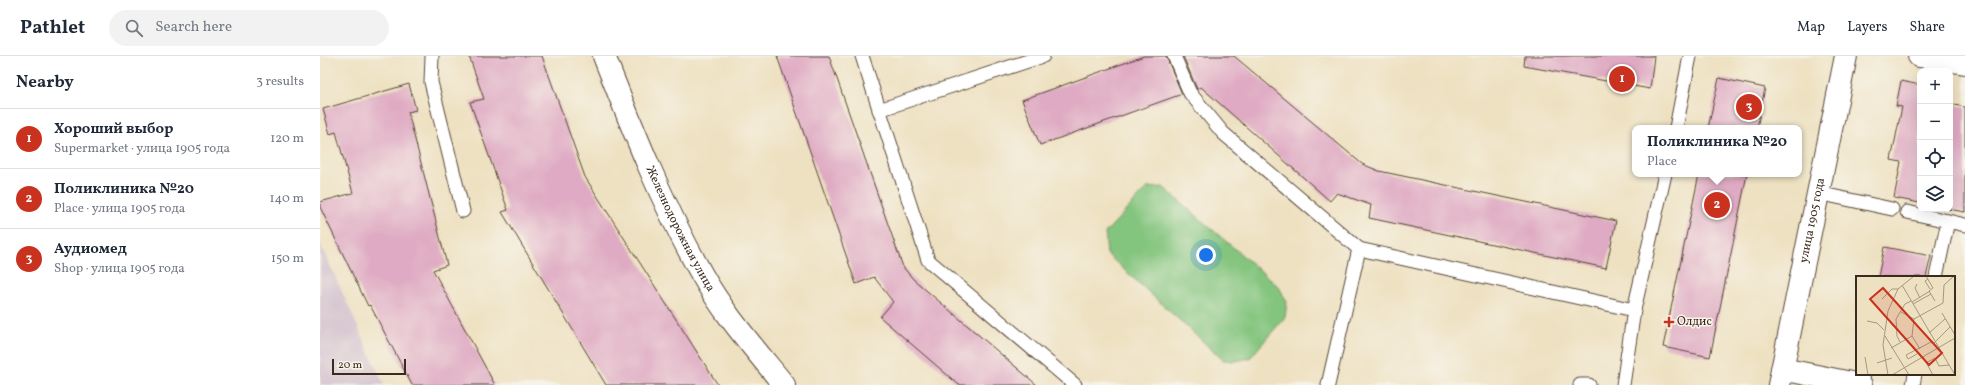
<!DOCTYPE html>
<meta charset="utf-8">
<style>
body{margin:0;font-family:Vollkorn,serif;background:#f2f2f3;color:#1f2937}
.controls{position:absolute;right:12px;top:12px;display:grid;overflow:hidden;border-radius:8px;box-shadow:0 4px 16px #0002}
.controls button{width:36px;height:36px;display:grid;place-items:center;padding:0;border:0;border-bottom:1px solid #e0e1e3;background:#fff;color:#1f2937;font:20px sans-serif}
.scale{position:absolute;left:12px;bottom:10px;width:74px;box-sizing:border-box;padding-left:4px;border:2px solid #3b2a1e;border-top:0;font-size:11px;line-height:14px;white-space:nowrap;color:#3b2a1e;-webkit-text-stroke:3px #f7f3e8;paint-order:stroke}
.you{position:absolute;left:886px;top:199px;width:14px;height:14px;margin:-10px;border:3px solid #fff;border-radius:50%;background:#1a73e8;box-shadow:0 0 0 6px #1a73e833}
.badge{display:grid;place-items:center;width:26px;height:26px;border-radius:50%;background:#c8321e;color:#fff;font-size:13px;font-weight:700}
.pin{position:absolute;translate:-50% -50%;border:2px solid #fff;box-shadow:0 1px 4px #0006}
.popup{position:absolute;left:1312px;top:69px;width:170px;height:52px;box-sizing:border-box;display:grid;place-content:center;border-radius:8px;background:#fff;filter:drop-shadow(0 1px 3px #0005);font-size:13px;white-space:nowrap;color:#747a83}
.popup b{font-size:15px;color:#1f2937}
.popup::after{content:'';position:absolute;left:50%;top:100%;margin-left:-8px;border:8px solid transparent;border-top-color:#fff}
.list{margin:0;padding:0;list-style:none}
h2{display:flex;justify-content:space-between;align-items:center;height:52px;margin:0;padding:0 16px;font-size:17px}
h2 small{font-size:13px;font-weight:400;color:#747a83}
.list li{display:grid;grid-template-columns:26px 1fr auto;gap:12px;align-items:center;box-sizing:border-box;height:60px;padding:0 16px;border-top:1px solid #e0e1e3}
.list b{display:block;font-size:15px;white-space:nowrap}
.list p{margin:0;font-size:13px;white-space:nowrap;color:#747a83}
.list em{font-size:13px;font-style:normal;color:#747a83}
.icon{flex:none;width:22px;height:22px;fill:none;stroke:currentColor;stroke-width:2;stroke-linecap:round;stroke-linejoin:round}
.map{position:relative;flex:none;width:1645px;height:329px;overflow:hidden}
header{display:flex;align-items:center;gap:24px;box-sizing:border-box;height:56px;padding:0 20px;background:#fff;border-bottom:1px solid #e0e1e3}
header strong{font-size:19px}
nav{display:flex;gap:22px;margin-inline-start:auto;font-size:14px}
.search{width:280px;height:36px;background:#f2f2f3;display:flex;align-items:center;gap:10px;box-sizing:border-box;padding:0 14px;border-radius:22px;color:#747a83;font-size:15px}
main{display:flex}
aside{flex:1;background:#fff}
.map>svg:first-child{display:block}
.industrial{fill:#d0bdcc}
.green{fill:#83c57e;stroke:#5f784e}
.building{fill:#dfaac3}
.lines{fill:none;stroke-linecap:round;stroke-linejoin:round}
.lane-casing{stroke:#564536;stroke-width:15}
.street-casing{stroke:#564536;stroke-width:24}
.secondary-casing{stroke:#564536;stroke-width:24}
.lane{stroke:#fff;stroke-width:13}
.street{stroke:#fff;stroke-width:22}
.secondary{stroke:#fff;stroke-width:22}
.poi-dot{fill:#c8321e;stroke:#f7f3e8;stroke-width:1.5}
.labels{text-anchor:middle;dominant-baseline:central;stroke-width:3;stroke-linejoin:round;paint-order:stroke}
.street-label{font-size:12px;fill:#3b2a1e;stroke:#f7f3e8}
.poi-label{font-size:12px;fill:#3b2a1e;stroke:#f7f3e8;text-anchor:start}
.inset-road{fill:none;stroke:#a69880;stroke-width:1}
.view{fill:#c8321e;fill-opacity:0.15;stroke:#c8321e;stroke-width:2}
.inset-edge{fill:none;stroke:#3b2a1e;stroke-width:2}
</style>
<header>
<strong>Pathlet</strong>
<div class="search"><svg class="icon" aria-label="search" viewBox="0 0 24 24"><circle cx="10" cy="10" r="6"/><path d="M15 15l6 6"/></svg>Search here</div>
<nav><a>Map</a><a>Layers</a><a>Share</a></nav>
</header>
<main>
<aside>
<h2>Nearby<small>3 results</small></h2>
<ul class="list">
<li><span class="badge">1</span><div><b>Хороший выбор</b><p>Supermarket · улица 1905 года</p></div><em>120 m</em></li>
<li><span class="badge">2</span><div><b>Поликлиника №20</b><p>Place · улица 1905 года</p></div><em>140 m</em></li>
<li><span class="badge">3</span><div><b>Аудиомед</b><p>Shop · улица 1905 года</p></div><em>150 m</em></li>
</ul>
</aside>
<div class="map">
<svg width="1645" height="329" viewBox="0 0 1645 329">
<rect width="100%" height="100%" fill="#f7f3e8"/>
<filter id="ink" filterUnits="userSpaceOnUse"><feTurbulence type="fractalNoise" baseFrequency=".025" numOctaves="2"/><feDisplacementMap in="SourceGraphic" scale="8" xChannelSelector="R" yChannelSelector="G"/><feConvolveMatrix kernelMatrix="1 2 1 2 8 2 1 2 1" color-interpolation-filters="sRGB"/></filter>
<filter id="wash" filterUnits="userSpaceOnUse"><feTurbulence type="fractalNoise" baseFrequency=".012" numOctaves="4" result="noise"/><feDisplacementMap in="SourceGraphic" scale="16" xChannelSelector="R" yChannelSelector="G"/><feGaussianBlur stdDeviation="0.9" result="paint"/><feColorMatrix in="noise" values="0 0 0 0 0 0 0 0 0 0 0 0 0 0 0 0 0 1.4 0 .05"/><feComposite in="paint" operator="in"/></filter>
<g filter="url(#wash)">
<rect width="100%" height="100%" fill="#eee1c1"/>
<path class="industrial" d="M 0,187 L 64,329 L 0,329 Z"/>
<path class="green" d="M 843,131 L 959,231 L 967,246 L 965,261 L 930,302 L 915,305 L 903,304 L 787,198 L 785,177 L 827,132 Z"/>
<g id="blocks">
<g class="building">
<path d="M 149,0 L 222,0 L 265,121 L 398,329 L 286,329 L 182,156 L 188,154 L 150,46 L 164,43 Z"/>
<path d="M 457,0 L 509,0 L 583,211 L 593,223 L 717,329 L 639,329 L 560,261 L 573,246 L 554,221 L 536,228 Z"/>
<path d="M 824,0 L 846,0 L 862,38 L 720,89 L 702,44 Z"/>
<path d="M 863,0 L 914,0 L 1042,108 L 1059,115 L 1296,165 L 1286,212 L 1049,162 L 1051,149 L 1017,137 L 1010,145 L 881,31 L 877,33 Z"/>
<path d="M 1205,0 L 1334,0 L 1330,33 L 1204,10 Z"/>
<path d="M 1399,22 L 1445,32 L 1437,72 L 1388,72 Z"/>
<path d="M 1581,25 L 1600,29 L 1600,147 L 1574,142 L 1581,106 L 1571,104 L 1582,51 L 1576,50 Z"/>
<path d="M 89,28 L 96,54 L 88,56 L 127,209 L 113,214 L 175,329 L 92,329 L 50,249 L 48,250 L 0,151 L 0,146 L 33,137 L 16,76 L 10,78 L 3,53 Z"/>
<path d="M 1630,48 L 1645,51 L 1645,156 L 1628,153 L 1630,153 Z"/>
<path d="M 1379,118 L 1427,118 L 1390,301 L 1343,291 Z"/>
<path d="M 1564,191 L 1611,200 L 1606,221 L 1558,221 Z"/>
</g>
</g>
</g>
<g filter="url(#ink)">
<use href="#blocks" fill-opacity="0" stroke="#564536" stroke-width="1"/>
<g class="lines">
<defs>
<g id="lane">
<path d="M 112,0 L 111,26 L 143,155"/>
<path d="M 542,0 L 608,204 L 755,329"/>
<path d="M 854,0 L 870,37 L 903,77 L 1039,193 L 1314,254"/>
<path d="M 559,54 L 723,0"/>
<path d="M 1356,72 L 1370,0"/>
<path d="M 1498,137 L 1572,153"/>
<path d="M 1587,156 L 1628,165"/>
<path d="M 1616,221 L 1628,165 L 1645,169"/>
<path d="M 1008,329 L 1039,193"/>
<path d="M 1260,329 L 1269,329"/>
<path d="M 1303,329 L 1314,254 L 1345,118"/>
<path d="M 1593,329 L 1595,318"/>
</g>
<g id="street">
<path d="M 1599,0 L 1645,7"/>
<path d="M 1462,313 L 1541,329"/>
<path id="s1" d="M 1459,329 L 1526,0"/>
</g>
<g id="secondary">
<path id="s2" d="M 284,0 C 313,74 342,147 381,217 C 403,257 435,293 464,329"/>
</g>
</defs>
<use href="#lane" class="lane-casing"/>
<use href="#street" class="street-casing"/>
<use href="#secondary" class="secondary-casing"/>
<use href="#lane" class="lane"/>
<use href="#street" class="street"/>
<use href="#secondary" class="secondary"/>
</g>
</g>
<path class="poi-dot" d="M1347 260h4v4h4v4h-4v4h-4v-4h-4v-4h4z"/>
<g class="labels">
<g class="street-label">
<text stroke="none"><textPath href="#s1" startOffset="168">улица 1905 года</textPath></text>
<text stroke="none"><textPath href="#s2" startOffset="189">Железнодорожная улица</textPath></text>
</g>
<g class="poi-label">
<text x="1357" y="266">Олдис</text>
</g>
</g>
<g transform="translate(1536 220)">
<rect width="99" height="99" fill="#eee1c1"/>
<path class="inset-road" d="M 70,0 L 77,12 L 73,15 L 79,25M 72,3 L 69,5 L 74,13M 61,8 L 59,12 L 64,22M 46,9 L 99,99M 26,23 L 36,13 L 42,13M 56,26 L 74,15M 57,28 L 75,18M 45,36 L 58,43 L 87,27 L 88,9 L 98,0M 86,37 L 99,59M 58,43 L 56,60 L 64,73M 11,45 L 21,47 L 28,54M 73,57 L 89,43M 29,60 L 53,99M 44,66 L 41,60 L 40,43 L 49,28 L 55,25M 78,67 L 94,51M 35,72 L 56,60M 61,78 L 52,83 L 50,79 L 77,65M 9,81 L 12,99M 67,81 L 77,99M 21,87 L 36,82M 70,87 L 79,82 L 83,90 L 93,89M 32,99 L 27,69 L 32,35 L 42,13 L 58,0M 36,99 L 99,62"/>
<path class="view" d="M 27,12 L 86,77 L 73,89 L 14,23 Z"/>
<rect width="99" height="99" class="inset-edge"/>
</g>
</svg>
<div class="controls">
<button>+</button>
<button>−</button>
<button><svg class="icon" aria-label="locate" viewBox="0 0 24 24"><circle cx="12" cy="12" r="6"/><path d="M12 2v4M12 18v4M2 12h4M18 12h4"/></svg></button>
<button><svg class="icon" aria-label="layers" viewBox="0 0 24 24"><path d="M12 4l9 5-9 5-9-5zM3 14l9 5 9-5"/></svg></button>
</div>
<div class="scale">20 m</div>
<div class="you"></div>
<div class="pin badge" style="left:1302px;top:23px">1</div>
<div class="pin badge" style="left:1397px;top:149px">2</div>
<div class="popup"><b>Поликлиника №20</b>Place</div>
<div class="pin badge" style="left:1429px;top:51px">3</div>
</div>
</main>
